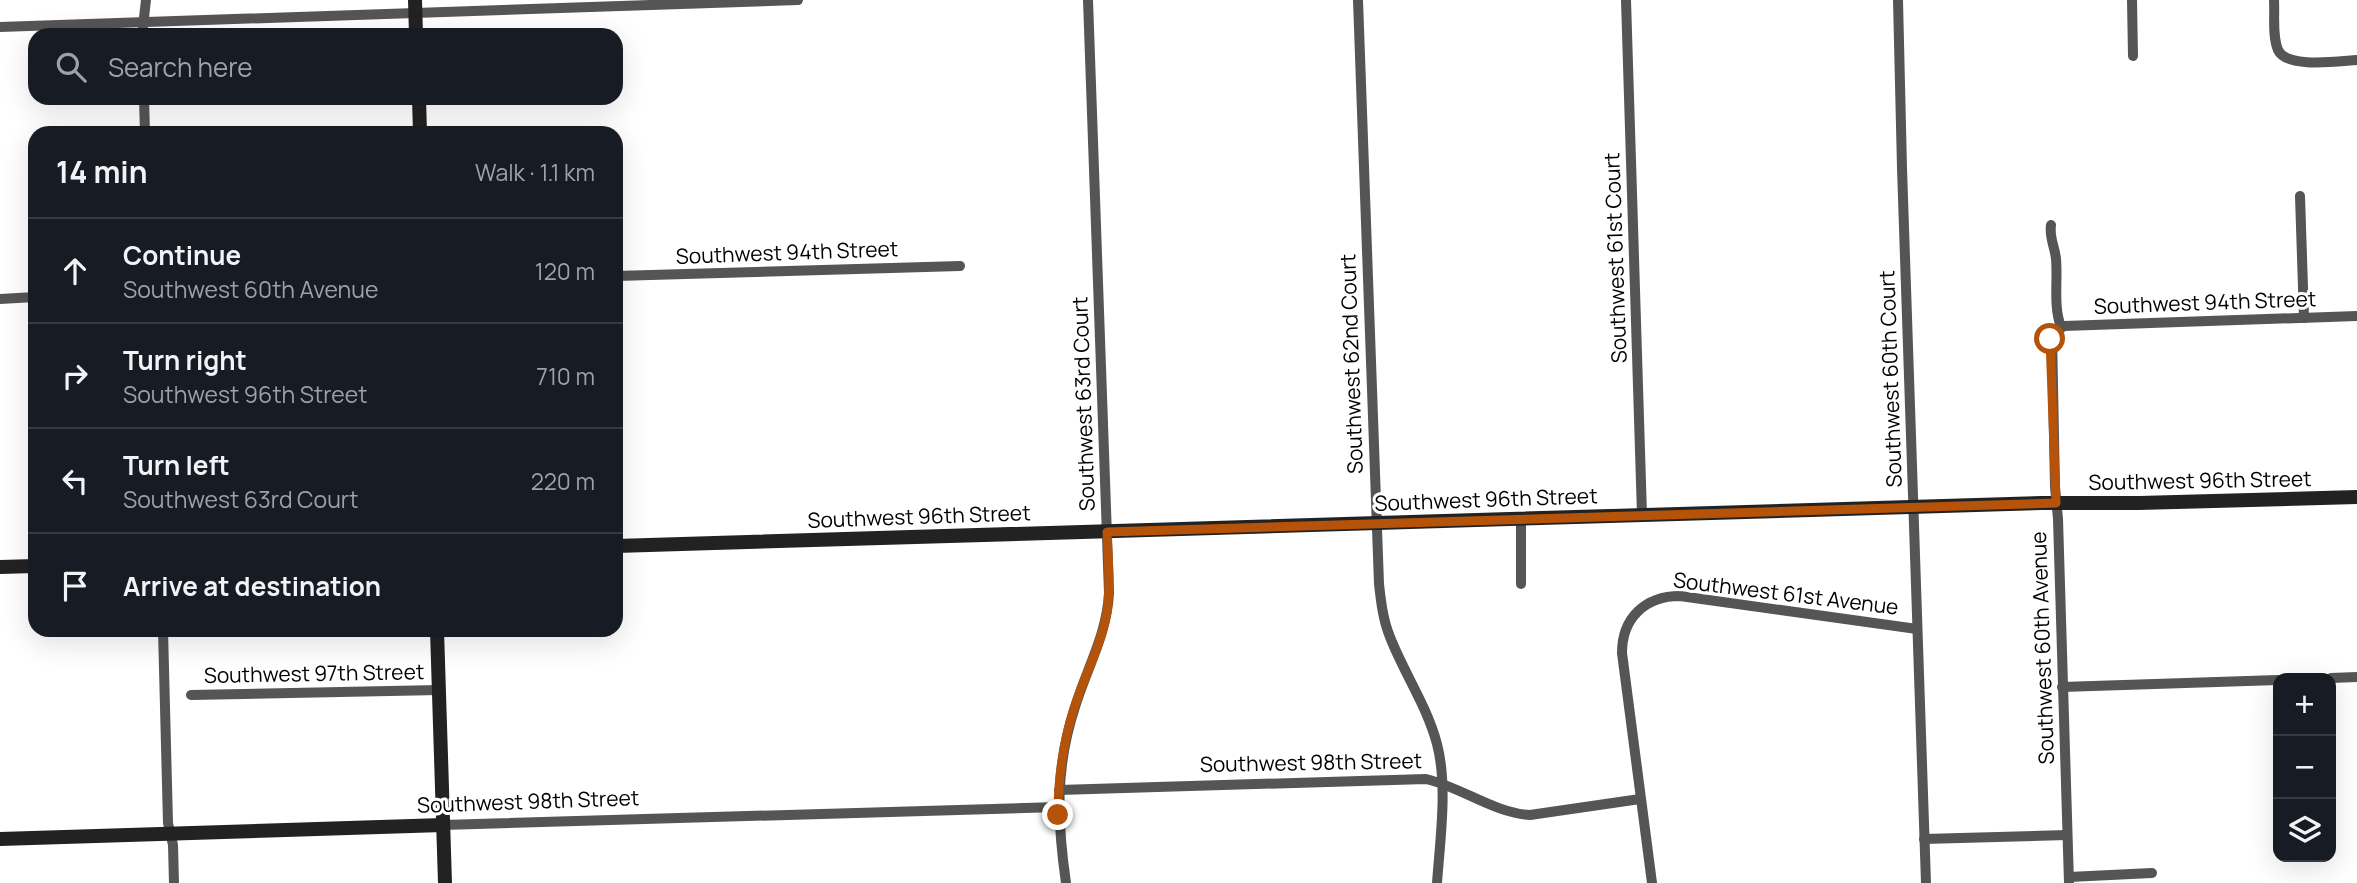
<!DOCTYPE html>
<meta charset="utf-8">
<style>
body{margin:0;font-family:Manrope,sans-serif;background:#20242c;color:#f1f3f6}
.controls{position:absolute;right:21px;bottom:21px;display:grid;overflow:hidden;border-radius:14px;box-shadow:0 7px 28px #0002}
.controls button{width:63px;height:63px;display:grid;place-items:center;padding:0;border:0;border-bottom:2px solid #363941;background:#171b24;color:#f1f3f6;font:35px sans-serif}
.stop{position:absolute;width:21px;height:21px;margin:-16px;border:5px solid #b45309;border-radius:50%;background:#fff}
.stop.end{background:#b45309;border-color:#fff;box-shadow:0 2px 7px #0008}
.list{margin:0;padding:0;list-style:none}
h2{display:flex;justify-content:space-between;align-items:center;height:91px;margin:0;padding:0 28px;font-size:30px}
h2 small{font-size:23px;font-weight:400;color:#9ea1a6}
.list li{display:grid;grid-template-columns:46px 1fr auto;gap:21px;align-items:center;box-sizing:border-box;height:105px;padding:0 28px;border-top:2px solid #363941}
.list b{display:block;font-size:26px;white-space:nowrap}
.list p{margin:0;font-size:23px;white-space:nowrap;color:#9ea1a6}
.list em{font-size:23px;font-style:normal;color:#9ea1a6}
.icon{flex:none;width:38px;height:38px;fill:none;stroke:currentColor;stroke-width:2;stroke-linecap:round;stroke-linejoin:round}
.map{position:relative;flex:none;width:2357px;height:883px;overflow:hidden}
.search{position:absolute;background:#171b24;box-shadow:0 7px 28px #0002;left:28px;top:28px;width:595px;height:77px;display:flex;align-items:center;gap:18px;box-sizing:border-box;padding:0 24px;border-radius:21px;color:#9ea1a6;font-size:26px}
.panel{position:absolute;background:#171b24;box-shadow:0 7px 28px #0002;left:28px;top:126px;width:595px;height:511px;border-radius:21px}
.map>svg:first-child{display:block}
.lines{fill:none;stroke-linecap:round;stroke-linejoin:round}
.street{stroke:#555;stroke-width:10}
.secondary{stroke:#222;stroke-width:14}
.route{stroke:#b45309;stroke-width:9}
.labels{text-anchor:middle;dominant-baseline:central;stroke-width:6;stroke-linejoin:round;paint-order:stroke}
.street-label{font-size:21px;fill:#000;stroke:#fff}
</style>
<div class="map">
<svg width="2357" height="883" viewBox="0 0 2357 883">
<rect width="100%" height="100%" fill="#fff"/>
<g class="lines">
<g class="street">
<path d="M 1358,0 L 1379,584 C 1381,602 1383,620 1390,637 C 1404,673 1427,706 1437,744 C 1448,786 1440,840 1437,883"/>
<path d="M 1626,0 L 1642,515"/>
<path d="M 1898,0 L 1902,168 L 1926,883"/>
<path d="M 2132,0 L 2133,56"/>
<path d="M 2274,0 C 2275,15 2272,36 2278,50 C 2287,69 2339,61 2357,60"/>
<path d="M 0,27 L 798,0"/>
<path d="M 142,35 L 146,0"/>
<path d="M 144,98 L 145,133"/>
<path d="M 2300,196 L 2304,318"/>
<path d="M 2051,225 C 2049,238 2055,247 2056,259 C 2058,281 2053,306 2061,327"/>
<path d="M 616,276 L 960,266"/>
<path d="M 0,299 L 35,297"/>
<path d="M 1521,520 L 1521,584"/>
<path d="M 163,630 L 168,823 L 173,845 L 174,883"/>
<path d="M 2331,678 L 2357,677"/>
<path d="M 2062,687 L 2278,680"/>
<path d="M 191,695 L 439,690"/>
<path d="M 1059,790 L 1426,779 C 1461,787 1494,813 1530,815 L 1640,799"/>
<path d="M 443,825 L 1058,807"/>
<path d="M 1924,839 L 2067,835"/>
<path d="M 2069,877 L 2152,873"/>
<path d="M 1066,883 C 1057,820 1055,768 1075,707 C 1087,668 1107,634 1109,593 L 1088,0"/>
<path d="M 1652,883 L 1622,653 C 1622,618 1645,596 1680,596 L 1917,629"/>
<path d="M 2069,883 L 2058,519 L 2055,487 L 2052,334 L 2064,326 L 2357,316"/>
</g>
<g class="secondary">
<path d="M 415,0 L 416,35"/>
<path d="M 419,98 L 420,133"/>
<path d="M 616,546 L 2042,503 L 2139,503 L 2357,497"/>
<path d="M 0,567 L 35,566"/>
<path d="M 437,630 L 445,883"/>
<path d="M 0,839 L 443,825"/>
</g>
</g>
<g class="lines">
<path class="route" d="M 1058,815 C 1058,775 1065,731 1079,694 C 1089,667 1102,641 1107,612 C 1111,586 1108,558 1107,532 L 2056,503 L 2050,339"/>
</g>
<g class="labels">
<g class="street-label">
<text transform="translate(787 252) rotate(-2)">Southwest 94th Street</text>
<text transform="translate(1615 258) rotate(-92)">Southwest 61st Court</text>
<text transform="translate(2205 302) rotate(-2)">Southwest 94th Street</text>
<text transform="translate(1351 364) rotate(-92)">Southwest 62nd Court</text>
<text transform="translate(1890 379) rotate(-92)">Southwest 60th Court</text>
<text transform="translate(1083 404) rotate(-92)">Southwest 63rd Court</text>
<text transform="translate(2200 480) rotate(-1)">Southwest 96th Street</text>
<text transform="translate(1486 499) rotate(-2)">Southwest 96th Street</text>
<text transform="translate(919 516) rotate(-2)">Southwest 96th Street</text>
<text transform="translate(1786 593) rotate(7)">Southwest 61st Avenue</text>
<text transform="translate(2042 648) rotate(-92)">Southwest 60th Avenue</text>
<text transform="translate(314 673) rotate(-1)">Southwest 97th Street</text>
<text transform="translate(1311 762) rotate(-1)">Southwest 98th Street</text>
<text transform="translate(528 801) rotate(-2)">Southwest 98th Street</text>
</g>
</g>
</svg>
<div class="controls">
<button>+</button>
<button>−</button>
<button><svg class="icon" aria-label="layers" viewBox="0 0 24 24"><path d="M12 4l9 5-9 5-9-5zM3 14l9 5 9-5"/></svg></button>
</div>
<div class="stop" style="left:2050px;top:339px"></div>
<div class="stop end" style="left:1058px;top:815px"></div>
<div class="search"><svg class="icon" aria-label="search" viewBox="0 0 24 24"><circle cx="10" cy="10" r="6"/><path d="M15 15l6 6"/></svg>Search here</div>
<section class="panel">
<h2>14 min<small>Walk · 1.1 km</small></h2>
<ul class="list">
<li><svg class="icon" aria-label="ahead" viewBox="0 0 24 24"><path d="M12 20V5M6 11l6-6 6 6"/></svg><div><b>Continue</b><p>Southwest 60th Avenue</p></div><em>120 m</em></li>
<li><svg class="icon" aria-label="right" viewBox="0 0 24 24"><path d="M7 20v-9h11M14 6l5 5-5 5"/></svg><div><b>Turn right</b><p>Southwest 96th Street</p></div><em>710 m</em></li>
<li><svg class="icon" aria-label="left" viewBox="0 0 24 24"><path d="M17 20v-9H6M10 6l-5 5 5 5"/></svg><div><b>Turn left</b><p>Southwest 63rd Court</p></div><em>220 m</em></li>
<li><svg class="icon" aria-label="arrive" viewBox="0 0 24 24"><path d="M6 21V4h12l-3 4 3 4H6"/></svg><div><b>Arrive at destination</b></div></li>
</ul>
</section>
</div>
